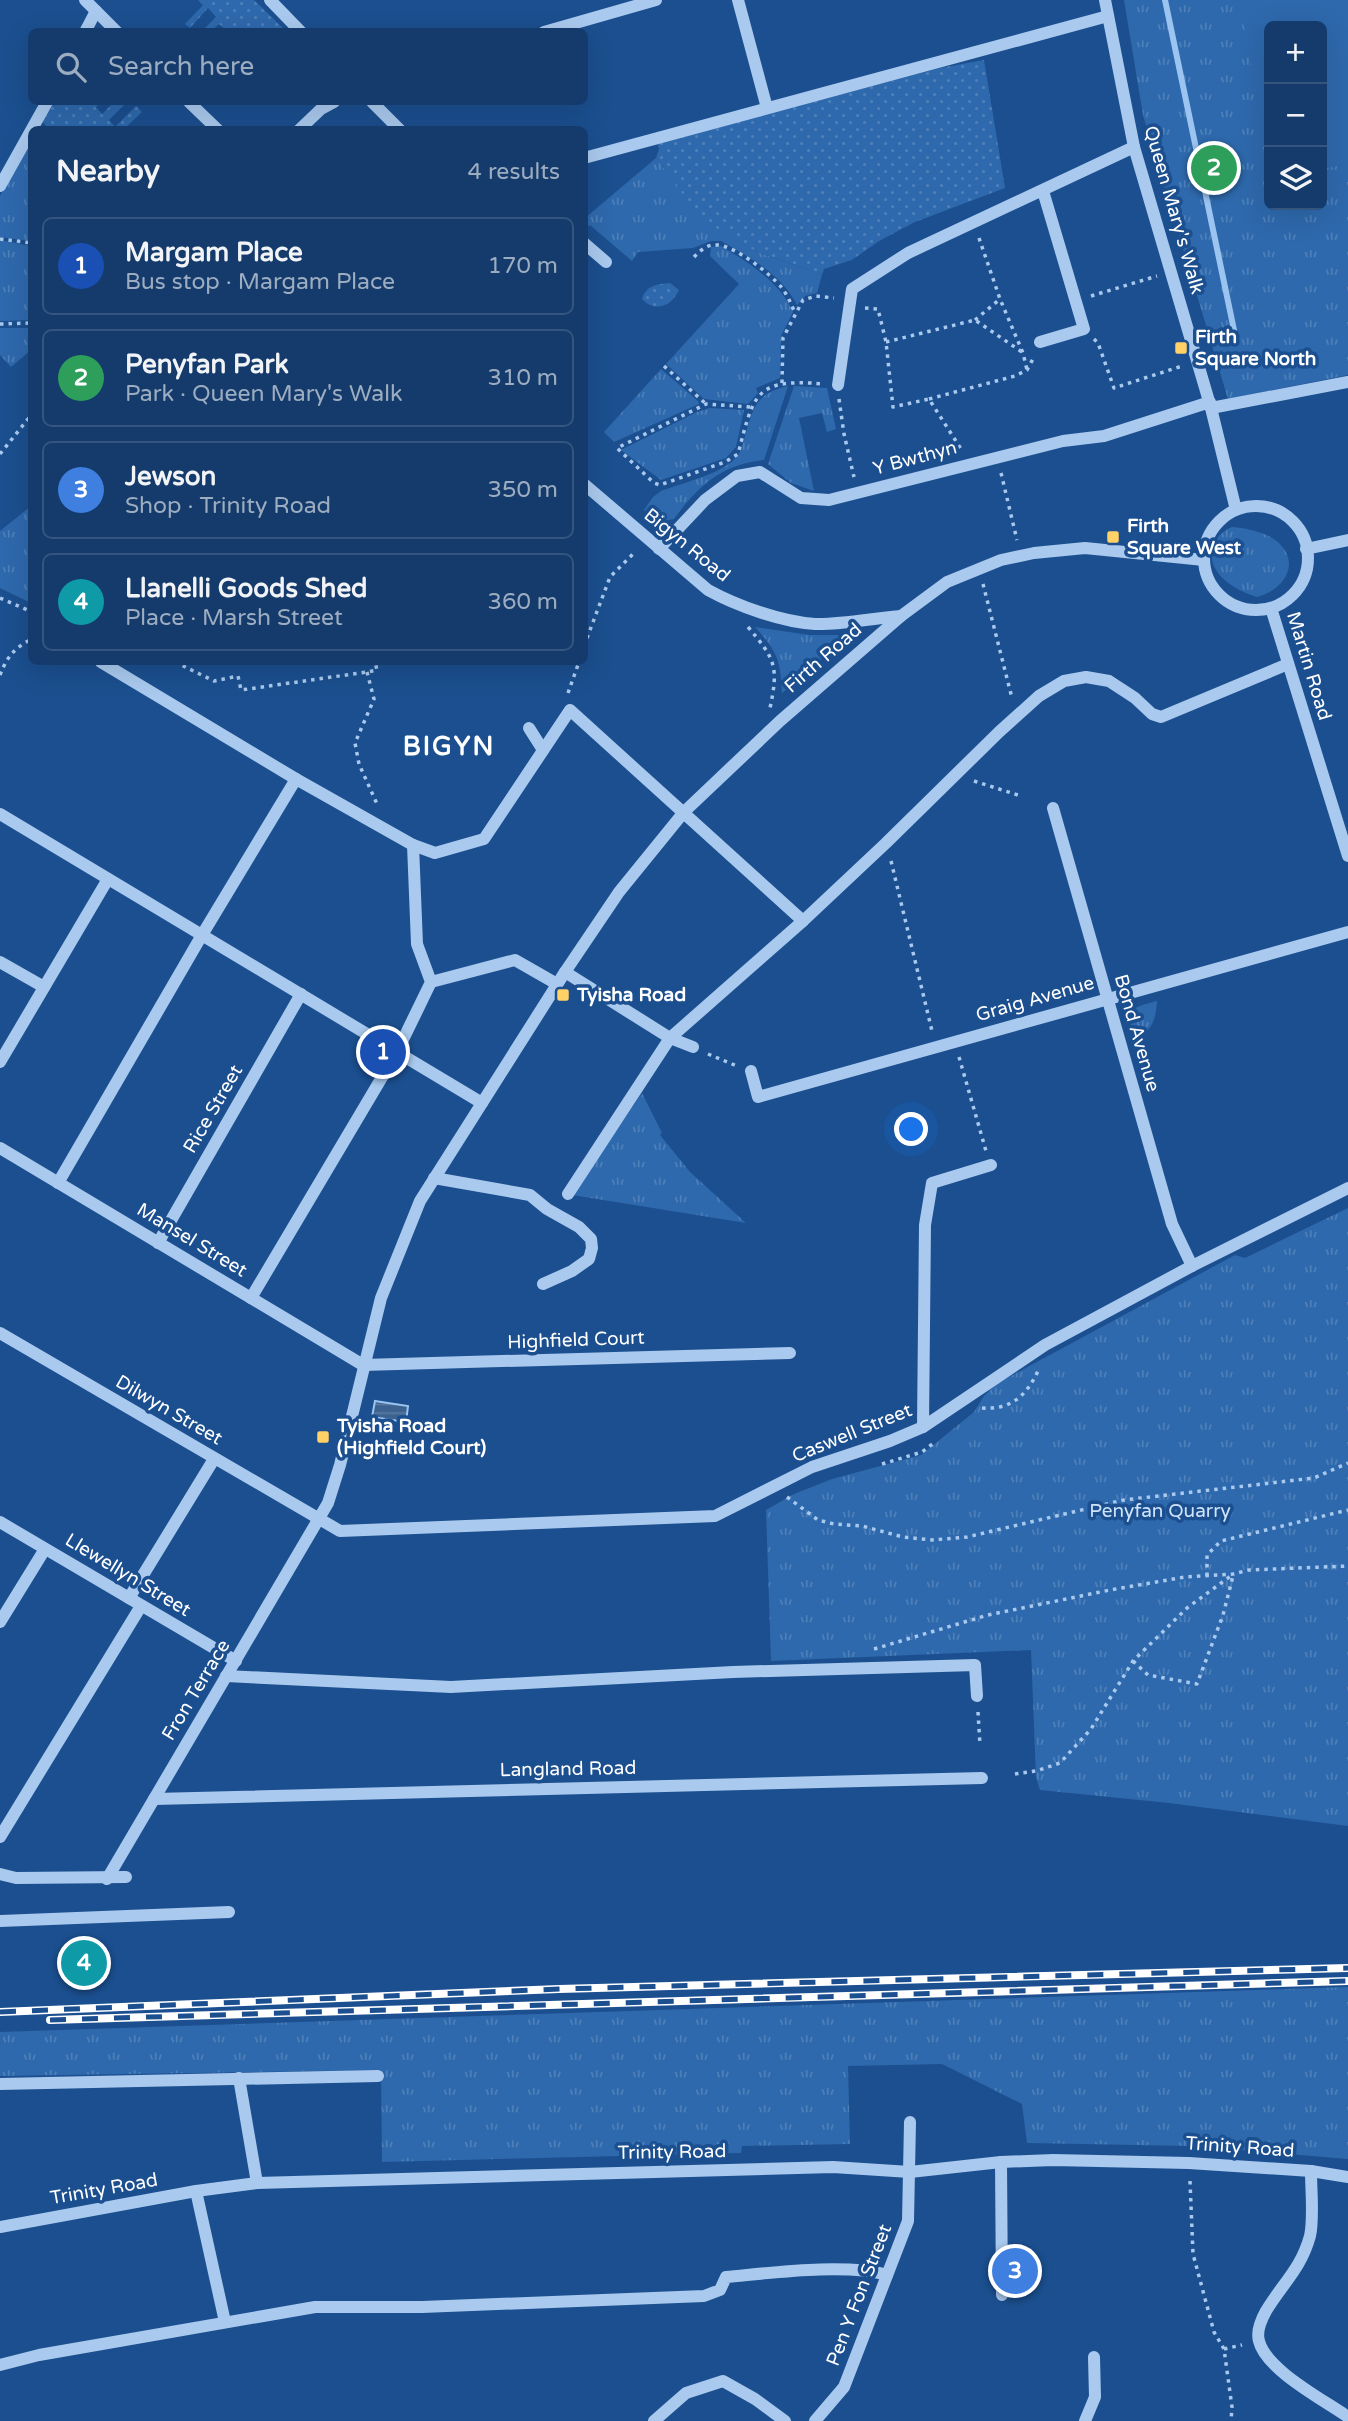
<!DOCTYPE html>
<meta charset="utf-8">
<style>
body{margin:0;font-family:"Varela Round",sans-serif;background:#1d4271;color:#f1f3f6}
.controls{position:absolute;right:21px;top:21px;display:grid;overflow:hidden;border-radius:10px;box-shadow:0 7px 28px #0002}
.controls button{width:63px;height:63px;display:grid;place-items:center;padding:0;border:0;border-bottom:2px solid #33557e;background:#143b6b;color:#f1f3f6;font:35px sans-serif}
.you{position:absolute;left:912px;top:1130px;width:24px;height:24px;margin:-18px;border:5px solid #fff;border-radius:50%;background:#1a73e8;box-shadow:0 0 0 10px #1a73e833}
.badge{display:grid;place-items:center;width:46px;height:46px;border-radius:50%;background:#ffd166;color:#fff;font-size:23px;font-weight:700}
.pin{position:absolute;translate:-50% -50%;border:4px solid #fff;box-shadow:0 2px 7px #0006}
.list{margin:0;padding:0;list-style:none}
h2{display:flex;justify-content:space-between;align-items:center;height:91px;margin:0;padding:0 28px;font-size:30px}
h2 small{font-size:23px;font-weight:400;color:#9dadc1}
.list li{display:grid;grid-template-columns:46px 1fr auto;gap:21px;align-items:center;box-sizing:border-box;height:98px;margin:0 14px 14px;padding:0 14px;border:2px solid #33557e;border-radius:10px}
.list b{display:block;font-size:26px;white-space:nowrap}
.list p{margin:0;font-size:23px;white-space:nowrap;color:#9dadc1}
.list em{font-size:23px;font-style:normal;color:#9dadc1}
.icon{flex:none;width:38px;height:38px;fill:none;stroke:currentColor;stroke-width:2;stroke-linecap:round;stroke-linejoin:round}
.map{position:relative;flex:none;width:1348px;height:2421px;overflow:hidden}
.search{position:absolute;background:#143b6b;box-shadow:0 7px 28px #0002;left:28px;top:28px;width:560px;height:77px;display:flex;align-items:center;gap:18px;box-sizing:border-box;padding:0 24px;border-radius:10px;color:#9dadc1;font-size:26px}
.panel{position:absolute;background:#143b6b;box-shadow:0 7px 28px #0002;left:28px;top:126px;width:560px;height:539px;border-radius:10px}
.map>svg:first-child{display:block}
.grass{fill:url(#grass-tufts);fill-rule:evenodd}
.garden{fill:url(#garden-dots)}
.pitch{fill:#2e69ad}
.water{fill:url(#water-rules);stroke:#9cc4f0;stroke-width:2}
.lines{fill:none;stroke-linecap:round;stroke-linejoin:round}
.stream{stroke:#9cc4f0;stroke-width:6}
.path{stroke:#a9c9ee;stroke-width:3.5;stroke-dasharray:3.5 5;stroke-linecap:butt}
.minor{stroke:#a9c9ee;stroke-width:12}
.rail-casing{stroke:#fff;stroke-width:8}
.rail{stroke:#1b4f8f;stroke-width:5;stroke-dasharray:16;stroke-linecap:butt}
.poi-dot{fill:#ffd166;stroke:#1b4f8f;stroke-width:2.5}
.labels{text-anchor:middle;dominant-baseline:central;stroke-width:7;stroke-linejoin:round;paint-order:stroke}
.street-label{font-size:19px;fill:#fff;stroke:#1b4f8f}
.poi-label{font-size:19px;font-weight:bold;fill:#fff;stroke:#1b4f8f;text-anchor:start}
.park-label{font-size:19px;fill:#cfe3fa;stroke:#1b4f8f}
.district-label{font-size:26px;font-weight:bold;letter-spacing:2px;fill:#fff;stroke:#1b4f8f}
</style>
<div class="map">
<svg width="1348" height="2421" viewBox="0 0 1348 2421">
<defs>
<pattern id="grass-tufts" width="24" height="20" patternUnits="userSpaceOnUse" patternTransform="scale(1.75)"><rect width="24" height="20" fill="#2e69ad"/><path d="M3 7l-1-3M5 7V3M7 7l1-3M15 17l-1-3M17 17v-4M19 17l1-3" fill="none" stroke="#4d80b9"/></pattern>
<pattern id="garden-dots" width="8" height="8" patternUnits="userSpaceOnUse" patternTransform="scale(1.75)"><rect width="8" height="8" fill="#2e69ad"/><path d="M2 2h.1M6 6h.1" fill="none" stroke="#4d80b9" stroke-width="1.8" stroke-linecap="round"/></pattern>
<pattern id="water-rules" width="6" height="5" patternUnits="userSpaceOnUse" patternTransform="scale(1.75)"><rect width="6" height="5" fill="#3c6290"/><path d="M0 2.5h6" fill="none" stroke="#597aa1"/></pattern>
</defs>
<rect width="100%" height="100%" fill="#1b4f8f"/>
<g class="grass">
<path d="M 1124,0 L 1348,0 L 1348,375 L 1228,399 L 1143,115 ZM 1269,26 L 1322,26 L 1322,205 L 1269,205 Z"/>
<path d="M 31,143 L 31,241 L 0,237 L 0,196 L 28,144 Z"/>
<path d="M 656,158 L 702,219 L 755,251 L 822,275 L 817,293 L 805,296 L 797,305 C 781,274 751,258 721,241 L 711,241 L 693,248 L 638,252 L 632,261 L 590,225 L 585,228 L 585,218 Z"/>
<path d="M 0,240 L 31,246 L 31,320 L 0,321 Z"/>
<path d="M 721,246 C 749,263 779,281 793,312 L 781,336 L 780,378 L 756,388 L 758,393 L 748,404 L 704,399 L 666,364 L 739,284 L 710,256 L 711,247 Z"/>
<path d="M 0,328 L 31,328 L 31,350 L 11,367 L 0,355 Z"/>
<path d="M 661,369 L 698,401 L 699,404 L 614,442 L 604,432 Z"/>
<path d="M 788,386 L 764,460 C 721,465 699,485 674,519 L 658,522 L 644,510 L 653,497 L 661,491 C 682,483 726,473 738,455 C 741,451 742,445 744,440 C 753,409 754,394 788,386 Z"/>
<path d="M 794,386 L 827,388 L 836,429 L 827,432 L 822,413 L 799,418 L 814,491 L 791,483 L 768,464 Z"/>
<path d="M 710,408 L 744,410 L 736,447 L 726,458 L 661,480 L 621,450 L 697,412 Z"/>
<path d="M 31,506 L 31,603 L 0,588 L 0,531 Z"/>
<path d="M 1232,527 C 1247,528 1269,533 1279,543 C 1302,566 1281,591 1257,597 C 1236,591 1205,573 1213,547 C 1217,537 1222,531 1232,527 Z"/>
<path d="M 755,627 L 809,635 L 850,635 L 782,693 C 780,659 778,653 755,627 Z"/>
<path d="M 1157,1001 C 1156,1019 1152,1033 1133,1038 C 1125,1009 1130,1008 1157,1001 Z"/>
<path d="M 642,1093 L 662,1133 L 660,1135 L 690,1172 L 746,1223 L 572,1195 Z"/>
<path d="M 1348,1208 L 1348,1826 L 1169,1803 L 1040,1790 L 1036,1777 L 1031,1650 L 771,1661 L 766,1510 L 794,1494 L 832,1479 L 921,1455 L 974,1412 L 984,1396 L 996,1384 L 1235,1255 L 1245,1258 Z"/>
<path d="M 1348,1987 L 1348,2159 L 1190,2146 L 1027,2143 L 1022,2104 L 942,2064 L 848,2066 L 850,2144 L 742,2146 L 741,2153 L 382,2162 L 381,2070 L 0,2076 L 0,2032 Z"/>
</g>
<g class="garden">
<path d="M 198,0 L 254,0 L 286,31 L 227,31 L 219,24 L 211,31 L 202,31 L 216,17 L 208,8 L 190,28 L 185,24 L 203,5 Z"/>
<path d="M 984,60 L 1005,188 L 915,222 L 879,241 L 852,260 L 824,269 L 822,275 L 755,251 L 701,219 L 656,158 L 659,149 L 657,143 L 940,68 Z"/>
<path d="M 52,102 L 101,102 L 96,107 L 102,114 L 114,102 L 127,102 L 109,120 L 115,127 L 136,106 L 142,112 L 124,129 L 50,129 L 41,121 Z"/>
<path d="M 670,283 L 679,290 C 672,306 655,313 642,299 C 646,285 658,284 670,283 Z"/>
</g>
<path class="pitch" d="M 1239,0 L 1348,0 L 1348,164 L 1322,169 L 1322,26 L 1269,26 L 1269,158 Z"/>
<path class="water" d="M 375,1401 L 408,1406 L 406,1422 L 372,1417 Z"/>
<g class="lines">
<path class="stream" d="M 1165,0 L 1234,330"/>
<g class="path">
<path d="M 979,238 L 1000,299 L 1023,353 L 1027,370"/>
<path d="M 0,239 L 32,243"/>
<path d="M 694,257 C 701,250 707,244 717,245 C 734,245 772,275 782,288 C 788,296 791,304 795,313"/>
<path d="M 1091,296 L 1157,276"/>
<path d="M 865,308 L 878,309 L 886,342 L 893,407 L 929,399 L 961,449"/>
<path d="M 975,320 L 1000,299"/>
<path d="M 0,324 L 32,323"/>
<path d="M 1094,339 L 1098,343 L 1114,388 L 1182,366"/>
<path d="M 886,342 L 975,320 L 1022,352"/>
<path d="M 664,366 L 706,404"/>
<path d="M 782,383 L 783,338 L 803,300 L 816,296 L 834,298"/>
<path d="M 839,399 L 844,434 L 854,477"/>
<path d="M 929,399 L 1015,376 L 1027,370 L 1034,357"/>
<path d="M 750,407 L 706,404 L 617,448 L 654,483 L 660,485 L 725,462 L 738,454 C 754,393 755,378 824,384"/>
<path d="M 0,454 L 32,414"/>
<path d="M 1001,473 L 1017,540"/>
<path d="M 983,584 L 1012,698"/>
<path d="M 0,598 L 32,612"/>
<path d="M 748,627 C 775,659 779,666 770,708"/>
<path d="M 584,646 L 610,577 L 636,551"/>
<path d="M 175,662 L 214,681 L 238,676 L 241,690 L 367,672 L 377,670 L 375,662"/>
<path d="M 367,672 L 374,699 L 355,743 L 359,764 L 377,804"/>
<path d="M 0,675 C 7,657 14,648 32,639"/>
<path d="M 568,693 L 579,662"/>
<path d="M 974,781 L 1021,796"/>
<path d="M 891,861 L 932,1031"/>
<path d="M 708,1054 L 737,1066"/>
<path d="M 959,1057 L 986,1151"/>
<path d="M 982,1408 C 1011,1410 1026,1396 1038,1371"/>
<path d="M 882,1464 L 922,1452 L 935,1442"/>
<path d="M 787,1497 L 818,1520 L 834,1524 L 862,1526 L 903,1537 L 932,1540 L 967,1537 L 1124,1500 L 1314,1478 L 1348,1463"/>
<path d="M 1207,1576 L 1207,1555 L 1221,1541 L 1348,1510"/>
<path d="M 874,1649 L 988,1615 L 1110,1590 L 1185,1577 L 1233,1574 L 1249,1570 L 1348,1566"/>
<path d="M 1133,1661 L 1148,1675 L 1197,1684 L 1223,1615 L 1233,1576"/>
<path d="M 978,1712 L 980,1745"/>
<path d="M 1015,1774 L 1036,1771 L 1060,1763 L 1091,1729 L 1133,1661 L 1187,1608 L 1232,1575"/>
<path d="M 1190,2181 L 1193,2254 L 1214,2332 L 1224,2349 L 1232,2407 L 1231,2421"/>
<path d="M 1224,2349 L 1242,2345"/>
</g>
<g class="minor">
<path d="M 85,0 L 117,32"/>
<path d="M 270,0 L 301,32"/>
<path d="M 738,0 L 767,108"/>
<path d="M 1105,0 L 1134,147 L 1211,408 L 1236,510"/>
<path d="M 85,32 L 96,11"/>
<path d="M 544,32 L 656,0"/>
<path d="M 189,102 L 218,130"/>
<path d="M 372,102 L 400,130"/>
<path d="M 299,130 L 321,109 L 334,102"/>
<path d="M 584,158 L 1108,16"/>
<path d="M 0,186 L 47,102"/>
<path d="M 584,243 L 606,262"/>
<path d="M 1040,342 L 1084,329 L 1043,191"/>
<path d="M 838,385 L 852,289 L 908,253 L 1134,147"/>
<path d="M 1211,408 L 1348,382"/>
<path d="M 584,484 L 708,590 C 737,606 782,622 815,624 C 840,625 875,618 901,616"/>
<circle cx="1256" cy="558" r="52"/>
<path d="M 659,549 L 705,500 L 737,476 L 760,472 L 801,498 L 829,500 L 1063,441 L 1104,436 L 1210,402"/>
<path d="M 1306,549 L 1348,540"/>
<path d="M 1271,608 L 1348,856"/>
<path d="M 101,662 L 296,779 L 413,845 L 417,944 L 431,982 L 397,1052 L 251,1298"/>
<path d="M 529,728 L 543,750"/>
<path d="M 1053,808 L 1172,1224 L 1192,1266"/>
<path d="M 0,814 L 482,1103"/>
<path d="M 413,845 L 435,853 L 484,839 L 570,710 L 803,921"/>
<path d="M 0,962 L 44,987"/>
<path d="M 565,972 L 670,1038 L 693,1047"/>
<path d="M 431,982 L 515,960 L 557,984"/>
<path d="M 0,1062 L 108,879"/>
<path d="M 751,1071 L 758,1097 L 1348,932"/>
<path d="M 0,1148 L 363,1365"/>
<path d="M 434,1178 L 530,1195 L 547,1209 L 579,1227 L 591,1239 L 592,1248 L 589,1259 L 572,1271 L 543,1284"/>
<path d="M 58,1183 L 202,935 L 296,779"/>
<path d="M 568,1194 L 670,1038 L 803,921 L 886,843 L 999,732 L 1039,696 L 1064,681 L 1086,677 L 1109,681 L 1135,698 L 1152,714 L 1161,717 L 1288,664"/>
<path d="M 158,1243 L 301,994"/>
<path d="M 0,1333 L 340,1531 L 715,1516 L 812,1467 L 890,1441 L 923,1427 L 1045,1345 L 1192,1266 L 1348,1188"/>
<path d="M 363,1365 L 790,1353"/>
<path d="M 923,1427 L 925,1225 L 932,1183 L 991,1165"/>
<path d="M 0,1522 L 236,1661"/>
<path d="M 129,1598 L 214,1459"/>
<path d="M 0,1622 L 45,1549"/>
<path d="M 226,1676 L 451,1687 L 733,1672 L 975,1665 L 977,1696"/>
<path d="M 154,1799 L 982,1778"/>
<path d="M 0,1837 L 141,1606"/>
<path d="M 0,1874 L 16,1878 L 126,1877"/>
<path d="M 107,1879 L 328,1503 L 340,1465 L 381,1298 L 420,1201 L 565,972 L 619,892 L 684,812 L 780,721 L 901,616 L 947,582 L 1001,560 L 1034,553 L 1085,548 L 1204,560"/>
<path d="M 0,1921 L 229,1912"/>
<path d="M 239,2078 L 257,2183"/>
<path d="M 0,2084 L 378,2076"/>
<path d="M 1001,2162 L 1002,2295"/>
<path d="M 1311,2171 C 1311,2190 1314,2219 1310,2236 C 1301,2269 1282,2284 1266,2311 C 1261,2320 1256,2331 1259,2341 C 1266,2370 1324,2400 1348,2417"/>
<path d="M 196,2191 L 225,2322"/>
<path d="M 0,2227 L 196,2191 L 257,2183 L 833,2167 L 910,2172 L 1001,2162 L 1053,2160 L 1189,2163 L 1311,2171 L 1348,2177"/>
<path d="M 0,2365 L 39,2355 L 315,2307 L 422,2307 L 704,2296 L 720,2290 L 726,2277 C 771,2273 845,2263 887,2275"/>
<path d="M 654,2421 L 686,2393 L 723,2381 L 755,2399 L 785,2421"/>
<path d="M 815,2421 L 844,2387 L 908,2221 L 910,2122"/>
<path d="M 1085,2421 L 1095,2397 L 1094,2357"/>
</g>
<defs>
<g id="rail">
<path d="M 0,2012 L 559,1989 L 1348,1968"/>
<path d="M 50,2020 L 1348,1981"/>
</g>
</defs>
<use href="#rail" class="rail-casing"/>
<use href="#rail" class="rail"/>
</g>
<g class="poi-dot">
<rect x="1174" y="341" width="14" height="14" rx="3.5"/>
<rect x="1106" y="530" width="14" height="14" rx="3.5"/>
<rect x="556" y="988" width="14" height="14" rx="3.5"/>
<rect x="316" y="1430" width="14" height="14" rx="3.5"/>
</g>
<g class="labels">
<g class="street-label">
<text transform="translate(1174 210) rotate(74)">Queen Mary's Walk</text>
<text transform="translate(915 458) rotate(-15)">Y Bwthyn</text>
<text transform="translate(687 545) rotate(39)">Bigyn Road</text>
<text transform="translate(823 658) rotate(-41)">Firth Road</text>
<text transform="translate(1309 666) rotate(73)">Martin Road</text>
<text transform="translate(1035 999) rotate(-16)">Graig Avenue</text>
<text transform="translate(1137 1033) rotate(74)">Bond Avenue</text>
<text transform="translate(213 1109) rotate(-60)">Rice Street</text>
<text transform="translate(192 1240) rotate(31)">Mansel Street</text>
<text transform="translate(576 1340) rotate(-2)">Highfield Court</text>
<text transform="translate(169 1410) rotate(30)">Dilwyn Street</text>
<text transform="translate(852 1433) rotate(-22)">Caswell Street</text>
<text transform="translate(128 1575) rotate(31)">Llewellyn Street</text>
<text transform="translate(196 1690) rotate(-59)">Fron Terrace</text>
<text transform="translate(568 1769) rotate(-1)">Langland Road</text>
<text transform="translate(1240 2147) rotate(4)">Trinity Road</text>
<text transform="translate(672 2152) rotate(-1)">Trinity Road</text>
<text transform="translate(104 2189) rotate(-10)">Trinity Road</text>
<text transform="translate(859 2295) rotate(-69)">Pen Y Fon Street</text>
</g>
<g class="poi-label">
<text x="1195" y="337">Firth<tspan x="1195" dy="22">Square North</tspan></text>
<text x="1127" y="526">Firth<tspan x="1127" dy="22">Square West</tspan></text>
<text x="577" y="995">Tyisha Road</text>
<text x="337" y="1426">Tyisha Road<tspan x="337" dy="22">(Highfield Court)</tspan></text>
</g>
<g class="park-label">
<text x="1160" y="1511">Penyfan Quarry</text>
</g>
<g class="district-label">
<text x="449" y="746">BIGYN</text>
</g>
</g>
</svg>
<div class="controls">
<button>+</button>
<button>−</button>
<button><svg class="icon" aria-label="layers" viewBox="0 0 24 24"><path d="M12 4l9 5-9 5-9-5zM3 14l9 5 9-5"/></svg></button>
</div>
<div class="you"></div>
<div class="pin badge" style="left:383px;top:1052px;background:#1a4fb4">1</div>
<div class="pin badge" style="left:1214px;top:168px;background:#2e9e5b">2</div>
<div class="pin badge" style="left:1015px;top:2271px;background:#3f7fe0">3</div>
<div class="pin badge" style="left:84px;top:1963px;background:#0f9aa8">4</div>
<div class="search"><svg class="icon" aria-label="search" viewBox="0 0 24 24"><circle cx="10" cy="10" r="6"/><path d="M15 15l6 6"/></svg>Search here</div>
<section class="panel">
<h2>Nearby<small>4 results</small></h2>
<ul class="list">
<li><span class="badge" style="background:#1a4fb4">1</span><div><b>Margam Place</b><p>Bus stop · Margam Place</p></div><em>170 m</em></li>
<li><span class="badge" style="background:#2e9e5b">2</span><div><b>Penyfan Park</b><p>Park · Queen Mary's Walk</p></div><em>310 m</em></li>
<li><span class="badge" style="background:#3f7fe0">3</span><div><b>Jewson</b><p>Shop · Trinity Road</p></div><em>350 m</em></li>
<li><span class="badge" style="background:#0f9aa8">4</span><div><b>Llanelli Goods Shed</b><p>Place · Marsh Street</p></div><em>360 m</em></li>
</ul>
</section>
</div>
